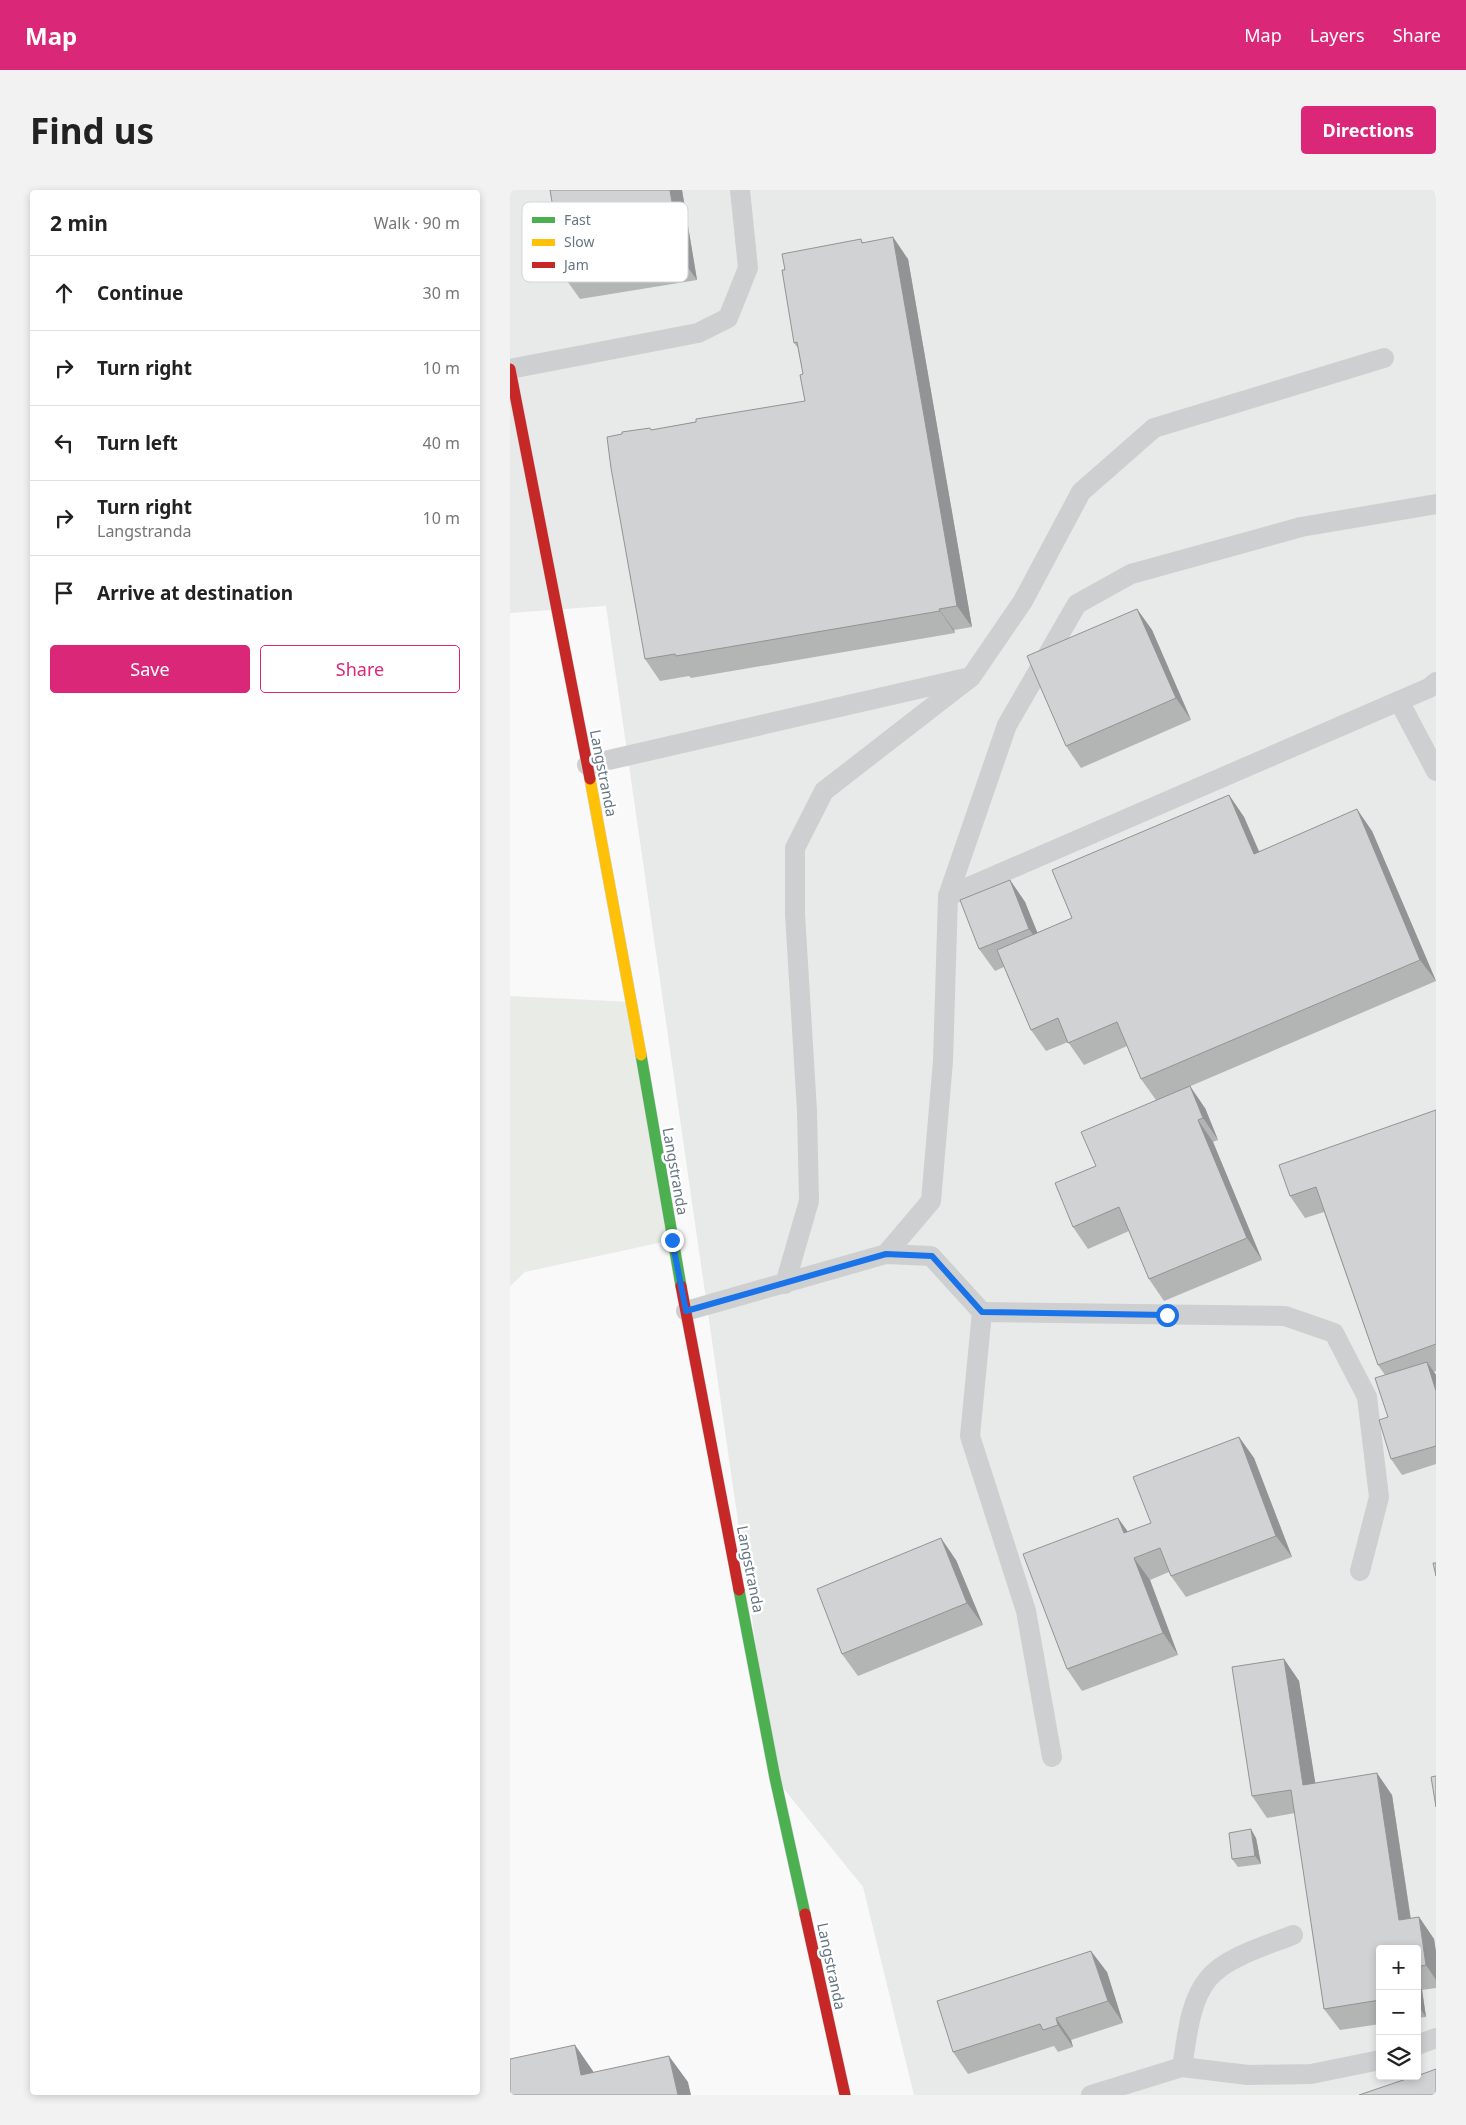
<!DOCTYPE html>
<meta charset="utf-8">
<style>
body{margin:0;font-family:"Noto Sans",sans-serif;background:#f2f2f2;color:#222}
.controls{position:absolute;right:15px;bottom:15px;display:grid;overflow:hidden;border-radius:5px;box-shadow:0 2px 8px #0003}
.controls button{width:45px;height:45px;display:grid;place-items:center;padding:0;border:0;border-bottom:1px solid #e0e0e0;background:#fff;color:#222;font:25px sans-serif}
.stop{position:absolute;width:15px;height:15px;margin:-11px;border:4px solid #1a73e8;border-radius:50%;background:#fff}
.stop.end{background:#1a73e8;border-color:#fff;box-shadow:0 1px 5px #0008}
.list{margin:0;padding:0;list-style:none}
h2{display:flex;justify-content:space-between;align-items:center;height:65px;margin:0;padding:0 20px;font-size:21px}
h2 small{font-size:16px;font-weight:400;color:#767676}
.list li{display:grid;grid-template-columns:32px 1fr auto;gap:15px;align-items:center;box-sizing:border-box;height:75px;padding:0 20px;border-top:1px solid #e0e0e0}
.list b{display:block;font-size:19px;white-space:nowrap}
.list p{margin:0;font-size:16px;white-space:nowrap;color:#767676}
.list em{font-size:16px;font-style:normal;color:#767676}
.actions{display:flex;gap:10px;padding:15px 20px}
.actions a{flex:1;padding:11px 0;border:1px solid #db2777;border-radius:5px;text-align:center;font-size:18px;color:#db2777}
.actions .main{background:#db2777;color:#fff}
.icon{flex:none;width:28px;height:28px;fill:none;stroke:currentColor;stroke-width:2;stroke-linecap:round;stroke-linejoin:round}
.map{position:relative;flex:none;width:926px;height:1905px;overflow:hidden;border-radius:5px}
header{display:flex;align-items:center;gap:30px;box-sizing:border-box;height:70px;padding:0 25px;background:#db2777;color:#fff}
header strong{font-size:24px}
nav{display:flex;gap:28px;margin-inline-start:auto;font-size:18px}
.intro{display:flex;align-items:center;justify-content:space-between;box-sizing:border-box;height:120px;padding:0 30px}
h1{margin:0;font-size:35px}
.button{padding:12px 22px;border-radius:5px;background:#db2777;color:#fff;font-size:18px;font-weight:700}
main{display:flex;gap:30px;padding:0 30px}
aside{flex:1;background:#fff;border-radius:5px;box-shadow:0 2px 8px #0003}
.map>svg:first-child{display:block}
.built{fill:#e8e9e9;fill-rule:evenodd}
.green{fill:#e8ebe6}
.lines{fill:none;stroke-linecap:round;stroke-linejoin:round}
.fast-casing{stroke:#d5d6d7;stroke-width:12}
.slow-casing{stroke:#d5d6d7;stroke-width:12}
.jam-casing{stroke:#d5d6d7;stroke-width:12}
.lane{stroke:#cecfd0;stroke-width:20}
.fast{stroke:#4caf50;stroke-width:11}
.slow{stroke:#ffc107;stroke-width:11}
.jam{stroke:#c62828;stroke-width:11}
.wall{fill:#b3b5b5}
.shaded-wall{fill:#929394}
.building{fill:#d0d2d3;stroke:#929394}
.route{stroke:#1a73e8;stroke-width:6}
.labels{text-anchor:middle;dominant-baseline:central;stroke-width:5;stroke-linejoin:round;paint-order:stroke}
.street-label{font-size:15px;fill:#657683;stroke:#fff}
.key{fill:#fff;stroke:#d1d6da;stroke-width:1}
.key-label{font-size:14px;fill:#657683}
</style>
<header>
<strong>Map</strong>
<nav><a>Map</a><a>Layers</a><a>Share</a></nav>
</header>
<div class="intro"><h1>Find us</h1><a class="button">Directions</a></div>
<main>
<aside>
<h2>2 min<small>Walk · 90 m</small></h2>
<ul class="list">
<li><svg class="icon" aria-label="ahead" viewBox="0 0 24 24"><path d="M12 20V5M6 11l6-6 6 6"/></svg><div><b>Continue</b></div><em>30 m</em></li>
<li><svg class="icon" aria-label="right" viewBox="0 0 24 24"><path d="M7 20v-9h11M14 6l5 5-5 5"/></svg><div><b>Turn right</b></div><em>10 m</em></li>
<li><svg class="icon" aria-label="left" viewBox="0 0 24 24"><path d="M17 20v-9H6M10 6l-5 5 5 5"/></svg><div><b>Turn left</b></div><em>40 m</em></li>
<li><svg class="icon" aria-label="right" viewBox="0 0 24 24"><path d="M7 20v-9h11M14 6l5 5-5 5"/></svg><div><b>Turn right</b><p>Langstranda</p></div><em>10 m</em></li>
<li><svg class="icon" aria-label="arrive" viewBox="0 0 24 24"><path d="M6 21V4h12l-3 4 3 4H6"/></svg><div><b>Arrive at destination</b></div></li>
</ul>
<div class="actions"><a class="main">Save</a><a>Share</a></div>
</aside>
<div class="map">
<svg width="926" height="1905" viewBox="0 0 926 1905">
<rect width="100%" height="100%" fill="#f9f9f9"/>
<path class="built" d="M 0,0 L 924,0 L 926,7 L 926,1905 L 404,1905 L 353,1697 L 265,1588 L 96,416 L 0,423 ZM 870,1759 L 907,1759 L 907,1886 L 870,1886 Z"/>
<path class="green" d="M 0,806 L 122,812 L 162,1050 L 15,1082 L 0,1096 Z"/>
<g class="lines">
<defs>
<g id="fast">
<path d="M 131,865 L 171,1096"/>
<path d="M 229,1400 L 265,1588 L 295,1724"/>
</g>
<path id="slow" d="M 80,589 L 131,865"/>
<g id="jam">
<path d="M 0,179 L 80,589"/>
<path d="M 171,1096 L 229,1400"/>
<path d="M 295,1724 L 335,1905"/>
</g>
</defs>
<use href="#fast" class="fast-casing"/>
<use href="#slow" class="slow-casing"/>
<use href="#jam" class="jam-casing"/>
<g class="lane">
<path d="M 0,179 L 188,143 L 218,128 L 238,78 L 230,0"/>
<path d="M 889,511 L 926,581"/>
<path d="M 77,575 L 456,488"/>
<path d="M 438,706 L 919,498 L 926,492"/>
<path d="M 376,1064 L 421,1011 L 433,871 L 438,706 L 497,535 L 567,414 L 621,384 L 791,337 L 926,314"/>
<path d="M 275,1094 L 299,1011 L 297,921 L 285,724 L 285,658 L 314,601 L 461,487 L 513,411 L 571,302 L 644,238 L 874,168"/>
<path d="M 176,1121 L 376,1064 L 421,1066 L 472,1122 L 460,1246 L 516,1421 L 542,1567"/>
<path d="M 472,1122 L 775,1126 L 824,1143 L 857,1207 L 869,1307 L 850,1381"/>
<path d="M 907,1855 L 926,1848"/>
<path d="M 672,1877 C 677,1849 679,1812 698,1789 C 715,1767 758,1755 783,1745"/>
<path d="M 581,1905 L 672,1877 L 738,1885 L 801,1884 L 870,1870"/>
</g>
<use href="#fast" class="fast"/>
<use href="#slow" class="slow"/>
<use href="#jam" class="jam"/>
</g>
<g class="wall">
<path d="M 40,0 L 172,0 L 187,90 L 70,109 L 55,88 Z"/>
<path d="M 353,52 L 398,69 L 462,437 L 444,440 L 445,443 L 181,488 L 179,486 L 150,491 L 135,469 L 142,240 L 295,211 L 293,184 L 288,158 L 284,153 L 275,80 Z"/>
<path d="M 627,419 L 642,440 L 681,530 L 571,578 L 556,556 Z"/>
<path d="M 719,605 L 734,627 L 749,661 L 862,641 L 926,791 L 648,910 L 695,918 L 708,950 L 703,952 L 752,1070 L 654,1111 L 639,1089 L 619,1041 L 578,1059 L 563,1037 L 586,976 L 646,910 L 631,889 L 617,856 L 574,875 L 558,852 L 536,861 L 521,840 L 494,777 L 485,781 L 469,759 L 500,690 L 515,712 L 527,743 L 562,728 Z"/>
<path d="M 926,920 L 926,1181 L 924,1182 L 926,1185 L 926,1274 L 892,1285 L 881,1269 L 875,1185 L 868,1175 L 814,1022 L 795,1028 L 780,1006 Z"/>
<path d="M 729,1247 L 744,1268 L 782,1367 L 676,1407 L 661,1386 L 659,1382 L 640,1390 L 668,1465 L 572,1501 L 557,1479 L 608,1328 L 618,1342 L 641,1333 Z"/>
<path d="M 446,1370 L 473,1435 L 348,1486 L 332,1464 Z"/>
<path d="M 774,1469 L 789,1491 L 805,1593 L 882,1605 L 901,1729 L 909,1727 L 924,1749 L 926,1762 L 926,1798 L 912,1800 L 916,1827 L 907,1828 L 907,1759 L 870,1759 L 870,1834 L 830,1840 L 814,1819 L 785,1623 L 757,1628 L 742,1606 Z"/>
<path d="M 746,1648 L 751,1674 L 728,1677 L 722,1669 Z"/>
<path d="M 597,1782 L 613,1833 L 561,1850 L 563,1857 L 548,1862 L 544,1856 L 458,1884 L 443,1862 Z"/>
</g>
<g class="shaded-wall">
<path d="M 160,0 L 172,0 L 187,90 L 171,68 Z"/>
<path d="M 383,47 L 398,69 L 462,437 L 447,416 Z"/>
<path d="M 429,419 L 444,440 L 445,443 L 430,421 Z"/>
<path d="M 627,419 L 642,440 L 681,530 L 666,508 Z"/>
<path d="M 719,605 L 734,627 L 759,685 L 744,664 Z"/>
<path d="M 847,619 L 862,641 L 926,791 L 910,770 Z"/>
<path d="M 500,690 L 515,712 L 535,761 L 519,739 Z"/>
<path d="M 680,896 L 695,918 L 708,950 L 693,928 Z"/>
<path d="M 688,930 L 703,952 L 752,1070 L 737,1048 Z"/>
<path d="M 917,1172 L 926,1185 L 926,1201 Z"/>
<path d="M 729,1247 L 744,1268 L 782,1367 L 766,1346 Z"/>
<path d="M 608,1328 L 623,1349 L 614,1343 Z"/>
<path d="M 431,1348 L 446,1370 L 473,1435 L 457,1413 Z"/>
<path d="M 624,1368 L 640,1390 L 668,1465 L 653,1443 Z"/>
<path d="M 774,1469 L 789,1491 L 809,1616 L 793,1595 Z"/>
<path d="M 867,1583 L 882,1605 L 904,1752 L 889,1730 Z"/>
<path d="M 741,1639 L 746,1648 L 751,1674 L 745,1666 Z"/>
<path d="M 909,1727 L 924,1749 L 926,1762 L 926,1790 L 916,1775 Z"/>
<path d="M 581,1761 L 597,1782 L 613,1833 L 598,1811 Z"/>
<path d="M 907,1793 L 912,1800 L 916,1827 L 907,1814 Z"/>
<path d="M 546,1828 L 561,1850 L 563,1857 L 548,1835 Z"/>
<path d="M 65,1855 L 83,1881 L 89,1905 L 71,1885 Z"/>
<path d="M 159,1866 L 178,1892 L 181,1905 L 168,1905 Z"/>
</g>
<g class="building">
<path d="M 40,0 L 160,0 L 171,68 L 55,88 Z"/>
<path d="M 383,47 L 447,416 L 429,419 L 430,421 L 166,466 L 165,464 L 135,469 L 101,278 L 97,247 L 112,244 L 112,242 L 140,238 L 141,240 L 186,232 L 186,229 L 295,211 L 290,185 L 293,184 L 287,152 L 284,153 L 272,80 L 275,80 L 272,64 L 351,49 L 352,53 Z"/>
<path d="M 627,419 L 666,508 L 556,556 L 517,466 Z"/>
<path d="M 719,605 L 744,664 L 847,619 L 910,770 L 631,889 L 607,832 L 558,853 L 548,828 L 521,840 L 487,760 L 562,728 L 542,680 Z"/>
<path d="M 500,690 L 519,739 L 469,759 L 450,710 Z"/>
<path d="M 680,896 L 693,928 L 688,930 L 737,1048 L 639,1089 L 609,1017 L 563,1037 L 545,993 L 586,976 L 571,942 Z"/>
<path d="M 926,920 L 926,1154 L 868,1175 L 806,997 L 780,1006 L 769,975 Z"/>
<path d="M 917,1172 L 926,1201 L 926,1256 L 881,1269 L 869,1230 L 878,1227 L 865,1188 Z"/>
<path d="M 729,1247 L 766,1346 L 661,1386 L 650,1358 L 624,1368 L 653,1443 L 557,1479 L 513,1364 L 608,1328 L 614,1343 L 641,1333 L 623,1287 Z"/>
<path d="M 431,1348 L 457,1413 L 332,1464 L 307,1399 Z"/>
<path d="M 923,1373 L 926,1373 L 926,1386 Z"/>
<path d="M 774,1469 L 793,1595 L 867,1583 L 889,1730 L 909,1727 L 916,1775 L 907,1777 L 907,1759 L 870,1759 L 870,1810 L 814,1819 L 781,1600 L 742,1606 L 722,1477 Z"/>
<path d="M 926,1586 L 926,1617 L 921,1587 Z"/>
<path d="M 741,1639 L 745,1666 L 722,1669 L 719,1643 Z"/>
<path d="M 581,1761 L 598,1811 L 546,1828 L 548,1835 L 533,1840 L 530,1834 L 443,1862 L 427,1811 Z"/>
<path d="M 65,1855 L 71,1885 L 159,1866 L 168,1905 L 0,1905 L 0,1869 Z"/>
<path d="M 926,1879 L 926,1905 L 849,1905 L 905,1886 L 907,1886 Z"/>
</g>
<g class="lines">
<path class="route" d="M 162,1050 L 176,1121 L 376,1064 L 422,1066 L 472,1122 L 657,1125"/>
</g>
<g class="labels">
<g class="street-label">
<text transform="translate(94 583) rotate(79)">Langstranda</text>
<text transform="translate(166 981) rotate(80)">Langstranda</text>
<text transform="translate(241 1379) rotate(79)">Langstranda</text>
<text transform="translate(322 1776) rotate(78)">Langstranda</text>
</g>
</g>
<rect x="12" y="12" width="166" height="80" rx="8" class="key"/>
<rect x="22" y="27" width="23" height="6" fill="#4caf50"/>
<rect x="22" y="49" width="23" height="7" fill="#ffc107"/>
<rect x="22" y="72" width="23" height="6" fill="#c62828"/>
<g class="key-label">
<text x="54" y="35">Fast</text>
<text x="54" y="57">Slow</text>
<text x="54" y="80">Jam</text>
</g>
</svg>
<div class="controls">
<button>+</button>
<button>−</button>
<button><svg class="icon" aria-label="layers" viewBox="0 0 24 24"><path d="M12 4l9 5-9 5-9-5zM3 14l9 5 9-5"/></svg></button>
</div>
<div class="stop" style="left:657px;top:1125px"></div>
<div class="stop end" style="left:162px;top:1050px"></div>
</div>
</main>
